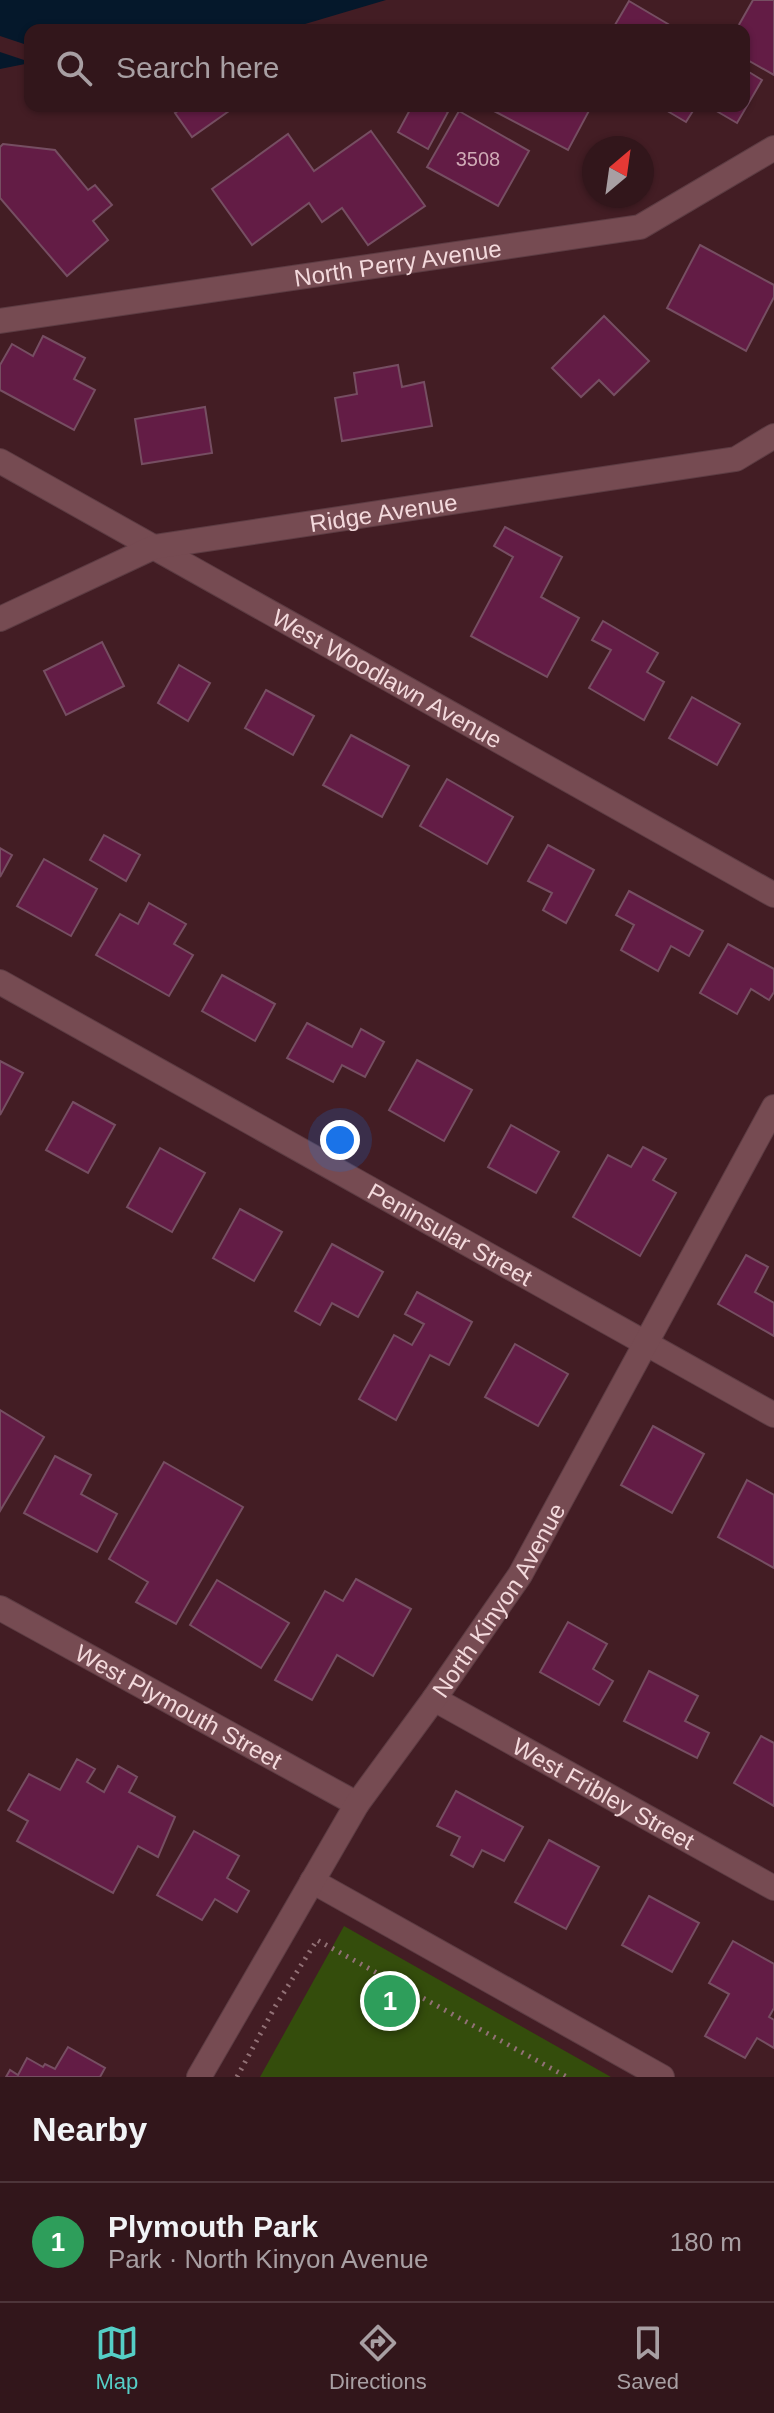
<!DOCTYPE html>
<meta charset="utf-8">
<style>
body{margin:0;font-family:Arial,sans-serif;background:#3d2328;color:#f1f3f6}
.compass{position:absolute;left:582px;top:136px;width:72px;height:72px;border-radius:50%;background:#32161b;box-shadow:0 2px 6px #0004;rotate:29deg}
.you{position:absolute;left:340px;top:1140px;width:28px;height:28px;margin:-20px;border:6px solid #fff;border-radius:50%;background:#1a73e8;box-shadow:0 0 0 12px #1a73e833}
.badge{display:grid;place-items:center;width:52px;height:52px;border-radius:50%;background:#55cec6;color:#fff;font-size:26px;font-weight:700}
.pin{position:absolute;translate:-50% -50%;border:4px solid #fff;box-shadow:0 2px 8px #0006}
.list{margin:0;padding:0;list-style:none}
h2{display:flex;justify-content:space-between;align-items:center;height:104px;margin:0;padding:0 32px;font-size:34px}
h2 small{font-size:26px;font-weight:400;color:#a89fa3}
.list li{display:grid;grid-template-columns:52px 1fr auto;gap:24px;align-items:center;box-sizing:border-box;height:120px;padding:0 32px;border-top:2px solid #4d353a}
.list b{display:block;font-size:30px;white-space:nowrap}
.list p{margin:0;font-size:26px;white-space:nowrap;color:#a89fa3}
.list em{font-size:26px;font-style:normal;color:#a89fa3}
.icon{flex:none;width:44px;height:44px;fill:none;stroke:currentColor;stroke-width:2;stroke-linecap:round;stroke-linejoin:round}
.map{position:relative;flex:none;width:774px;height:2077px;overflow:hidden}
.search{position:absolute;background:#32161b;box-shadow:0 2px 6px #0004;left:24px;right:24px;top:24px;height:88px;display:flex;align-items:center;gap:20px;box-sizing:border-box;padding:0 28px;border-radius:16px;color:#a89fa3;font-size:30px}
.sheet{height:224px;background:#32161b}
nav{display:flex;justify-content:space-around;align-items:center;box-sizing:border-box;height:112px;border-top:2px solid #4d353a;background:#32161b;font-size:22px;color:#a89fa3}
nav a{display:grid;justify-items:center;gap:4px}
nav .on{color:#55cec6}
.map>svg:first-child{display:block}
.green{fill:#344d0c}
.water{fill:#05182b}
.building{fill:#631c45;stroke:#764e62;stroke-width:2}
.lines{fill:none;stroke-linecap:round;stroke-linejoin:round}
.minor-casing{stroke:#5d3c43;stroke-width:26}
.path{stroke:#927176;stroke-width:5;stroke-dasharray:2 6;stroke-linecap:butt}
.minor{stroke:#764b52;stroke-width:24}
.labels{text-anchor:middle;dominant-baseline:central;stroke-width:7;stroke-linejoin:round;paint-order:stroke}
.number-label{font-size:20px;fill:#cfaab6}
.street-label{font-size:24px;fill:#f3d9dc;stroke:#1f0d10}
</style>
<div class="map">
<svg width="774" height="2077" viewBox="0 0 774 2077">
<rect width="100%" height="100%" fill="#431d24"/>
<path class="green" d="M 344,1926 L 611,2077 L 260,2077 Z"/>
<g class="water">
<path d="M 0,0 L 386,0 L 295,27 L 249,30 L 30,30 L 30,46 L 0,36 Z"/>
<path d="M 0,52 L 30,62 L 30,63 L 0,69 Z"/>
</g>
<g class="building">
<path d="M 753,0 L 774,0 L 774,75 L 744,58 L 744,30 L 736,30 Z"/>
<path d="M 629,1 L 678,30 L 612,30 Z"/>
<path d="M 744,69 L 762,80 L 737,123 L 708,106 L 744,106 Z"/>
<path d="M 185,106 L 226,106 L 229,111 L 192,137 L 175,113 Z"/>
<path d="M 412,106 L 437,106 L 448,112 L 428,149 L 398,132 Z"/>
<path d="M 497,106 L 590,106 L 591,107 L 568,150 L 494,111 Z"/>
<path d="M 659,106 L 696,106 L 686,122 Z"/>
<path d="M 459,111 L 529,151 L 498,206 L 427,167 Z"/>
<path d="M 371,131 L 425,206 L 368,245 L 342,208 L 322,222 L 309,203 L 252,245 L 212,189 L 288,134 L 314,171 Z"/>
<path d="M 3,144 L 55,150 L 88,190 L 95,185 L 112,205 L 93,221 L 108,240 L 67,276 L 0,198 L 0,147 Z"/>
<path d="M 700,245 L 774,285 L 774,297 L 746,351 L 667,308 Z"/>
<path d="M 604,316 L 649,361 L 614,395 L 599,380 L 581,397 L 552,368 Z"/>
<path d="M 43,336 L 85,358 L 74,379 L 95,390 L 74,430 L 0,390 L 0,365 L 12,344 L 33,356 Z"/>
<path d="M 398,365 L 402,387 L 424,382 L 432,426 L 342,441 L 335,398 L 357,394 L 354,373 Z"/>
<path d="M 205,407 L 212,453 L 142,464 L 135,419 Z"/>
<path d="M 505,527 L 562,557 L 541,597 L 579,618 L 547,677 L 471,636 L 513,557 L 494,546 Z"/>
<path d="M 603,621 L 658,653 L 647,672 L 664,682 L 644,720 L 589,688 L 611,650 L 592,640 Z"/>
<path d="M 102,642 L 124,686 L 66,715 L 44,671 Z"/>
<path d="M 179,665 L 210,683 L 188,721 L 158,703 Z"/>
<path d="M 266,690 L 314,716 L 293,755 L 245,728 Z"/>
<path d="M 692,697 L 740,724 L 717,765 L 669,738 Z"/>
<path d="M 351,735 L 409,766 L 382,817 L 323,785 Z"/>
<path d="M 447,779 L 513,817 L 487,864 L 420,826 Z"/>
<path d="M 104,835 L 140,855 L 126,881 L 90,860 Z"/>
<path d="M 548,845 L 594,870 L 566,923 L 543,910 L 552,893 L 528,881 Z"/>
<path d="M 0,848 L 12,855 L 0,877 Z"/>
<path d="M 44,859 L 97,889 L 71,936 L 17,906 Z"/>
<path d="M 629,891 L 703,931 L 689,956 L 671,946 L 658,971 L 621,950 L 634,925 L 616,915 Z"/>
<path d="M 149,903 L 186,924 L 174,944 L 193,955 L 169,996 L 96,955 L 120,914 L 138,924 Z"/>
<path d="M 728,944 L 774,969 L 774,992 L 769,1000 L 751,989 L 737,1014 L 700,993 Z"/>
<path d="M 222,975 L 275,1004 L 255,1041 L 202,1011 Z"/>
<path d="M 307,1023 L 352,1047 L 361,1029 L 384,1042 L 365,1077 L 342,1065 L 333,1082 L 287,1058 Z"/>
<path d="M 417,1060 L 472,1090 L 444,1141 L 389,1110 Z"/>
<path d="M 0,1061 L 23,1073 L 0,1115 Z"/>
<path d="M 73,1102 L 115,1125 L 88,1173 L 46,1150 Z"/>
<path d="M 511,1125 L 559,1152 L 536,1193 L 488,1167 Z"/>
<path d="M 643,1147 L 666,1159 L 653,1180 L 676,1193 L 640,1256 L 573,1217 L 608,1155 L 631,1167 Z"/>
<path d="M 160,1148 L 205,1173 L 172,1232 L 127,1207 Z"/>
<path d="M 240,1209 L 282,1232 L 254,1281 L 213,1258 Z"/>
<path d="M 332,1244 L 383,1272 L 358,1317 L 332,1303 L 320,1325 L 295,1311 Z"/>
<path d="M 746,1255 L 768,1267 L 755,1292 L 774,1303 L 774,1336 L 718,1304 Z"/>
<path d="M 417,1292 L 472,1322 L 449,1365 L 430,1355 L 396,1420 L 359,1399 L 394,1335 L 412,1345 L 424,1324 L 405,1314 Z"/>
<path d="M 515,1344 L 568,1374 L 538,1426 L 485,1397 Z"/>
<path d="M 0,1410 L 44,1437 L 0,1511 Z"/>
<path d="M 653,1426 L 704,1454 L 672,1513 L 621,1485 Z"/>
<path d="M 55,1456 L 91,1475 L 81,1494 L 117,1514 L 97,1552 L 24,1513 Z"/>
<path d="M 164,1462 L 243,1507 L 176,1624 L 136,1602 L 148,1582 L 109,1559 Z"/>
<path d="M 747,1480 L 774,1495 L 774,1568 L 718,1537 Z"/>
<path d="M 356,1579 L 411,1609 L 373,1676 L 337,1655 L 312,1700 L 275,1680 L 325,1591 L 343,1601 Z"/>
<path d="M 217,1580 L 289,1623 L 261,1668 L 190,1625 Z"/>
<path d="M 568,1622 L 607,1644 L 593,1669 L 613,1681 L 599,1705 L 540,1672 Z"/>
<path d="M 649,1671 L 698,1696 L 685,1721 L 709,1733 L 697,1758 L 624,1721 Z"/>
<path d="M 761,1736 L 774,1743 L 774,1806 L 734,1783 Z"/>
<path d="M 77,1759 L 95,1769 L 87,1782 L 104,1792 L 118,1766 L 137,1777 L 129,1792 L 175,1817 L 158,1857 L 138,1846 L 113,1893 L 17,1841 L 28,1821 L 8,1810 L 29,1774 L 60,1790 Z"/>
<path d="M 456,1791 L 523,1827 L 504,1861 L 482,1850 L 473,1867 L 451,1855 L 460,1837 L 437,1826 Z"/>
<path d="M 194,1831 L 239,1856 L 227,1878 L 249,1891 L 237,1912 L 215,1899 L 202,1920 L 157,1895 Z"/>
<path d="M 549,1840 L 599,1867 L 566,1929 L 515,1902 Z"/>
<path d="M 649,1896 L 699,1923 L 672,1972 L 622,1945 Z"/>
<path d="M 733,1941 L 774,1964 L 774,2008 L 769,2017 L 774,2020 L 774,2048 L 757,2038 L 745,2058 L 705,2036 L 729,1994 L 709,1983 Z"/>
<path d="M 68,2047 L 105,2068 L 100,2077 L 6,2077 L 10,2070 L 18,2075 L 27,2058 L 43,2067 L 45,2064 L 55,2069 Z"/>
</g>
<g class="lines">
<defs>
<g id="minor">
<path id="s1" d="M 0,321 L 640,227 L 774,148"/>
<path id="s2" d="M 0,461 L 774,895"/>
<path id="s3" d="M 0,619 L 154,547 L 736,459 L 774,436"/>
<path id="s4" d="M 0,982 L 774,1415"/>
<path id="s5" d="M 0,1608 L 357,1804"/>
<path id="s6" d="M 434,1699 L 774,1888"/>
<path d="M 312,1881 L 662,2077"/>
<path id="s7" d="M 199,2077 L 357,1804 L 434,1699 L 520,1575 L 774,1107"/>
</g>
</defs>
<use href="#minor" class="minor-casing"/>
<path class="path" d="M 237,2077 L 276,2005 L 317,1940 L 567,2077"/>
<use href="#minor" class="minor"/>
</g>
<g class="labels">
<g class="number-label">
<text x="478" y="159">3508</text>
</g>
<g class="street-label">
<text stroke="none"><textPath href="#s1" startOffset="402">North Perry Avenue</textPath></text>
<text stroke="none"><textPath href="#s3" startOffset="402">Ridge Avenue</textPath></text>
<text stroke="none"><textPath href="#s2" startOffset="444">West Woodlawn Avenue</textPath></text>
<text stroke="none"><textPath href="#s4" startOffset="516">Peninsular Street</textPath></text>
<text stroke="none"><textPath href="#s7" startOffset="564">North Kinyon Avenue</textPath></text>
<text stroke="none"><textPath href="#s5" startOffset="204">West Plymouth Street</textPath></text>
<text stroke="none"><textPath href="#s6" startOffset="194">West Fribley Street</textPath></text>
</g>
</g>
</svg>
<svg class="compass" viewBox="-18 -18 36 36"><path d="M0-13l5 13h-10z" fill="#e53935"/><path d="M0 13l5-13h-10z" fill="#a89fa3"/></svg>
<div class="you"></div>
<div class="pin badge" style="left:390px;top:2001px;background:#2e9e5b">1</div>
<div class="search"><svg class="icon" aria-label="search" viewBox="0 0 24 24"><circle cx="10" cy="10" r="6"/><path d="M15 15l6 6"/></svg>Search here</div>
</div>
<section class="sheet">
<h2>Nearby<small></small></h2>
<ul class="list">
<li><span class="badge" style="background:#2e9e5b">1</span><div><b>Plymouth Park</b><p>Park · North Kinyon Avenue</p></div><em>180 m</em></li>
</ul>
</section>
<nav>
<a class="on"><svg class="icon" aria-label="map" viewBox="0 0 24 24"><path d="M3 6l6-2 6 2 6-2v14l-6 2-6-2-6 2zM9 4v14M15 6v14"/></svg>Map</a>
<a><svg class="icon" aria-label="directions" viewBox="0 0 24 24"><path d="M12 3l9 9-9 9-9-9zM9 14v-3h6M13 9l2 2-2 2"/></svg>Directions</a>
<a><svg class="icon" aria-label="saved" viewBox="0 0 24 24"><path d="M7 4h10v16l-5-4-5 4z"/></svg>Saved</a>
</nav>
